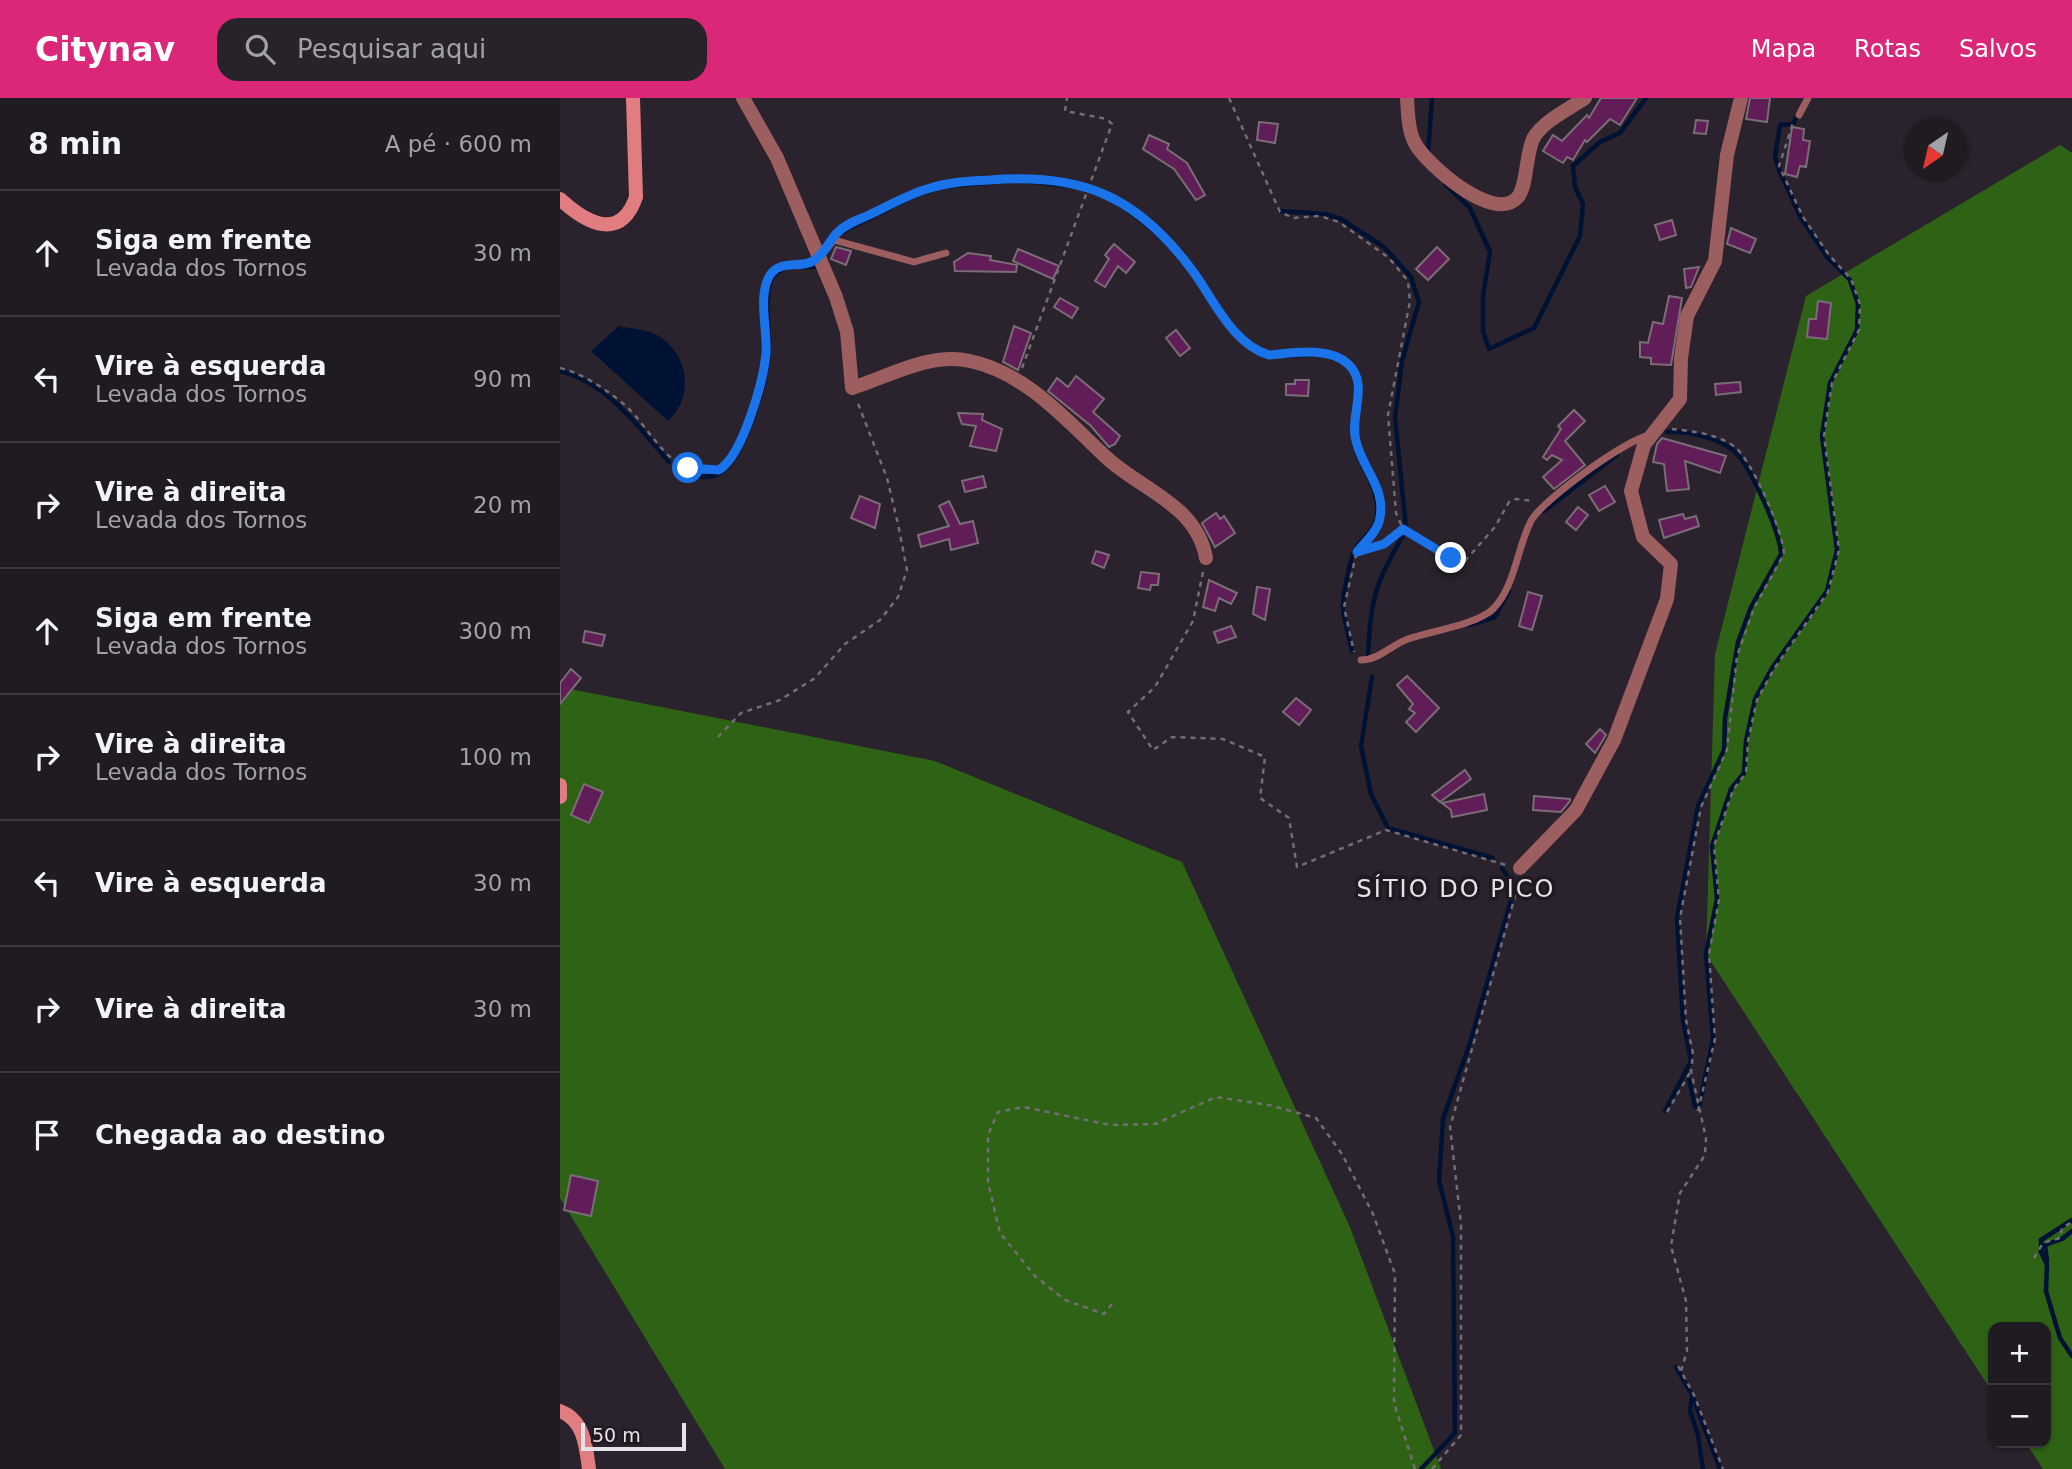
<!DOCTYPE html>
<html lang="pt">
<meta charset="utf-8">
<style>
body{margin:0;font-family:"DejaVu Sans",sans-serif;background:#28232a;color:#f1f3f6}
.controls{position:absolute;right:21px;bottom:21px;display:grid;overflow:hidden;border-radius:14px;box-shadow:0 2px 5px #0004}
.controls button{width:63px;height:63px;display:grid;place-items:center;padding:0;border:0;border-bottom:2px solid #3d383f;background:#201a21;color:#f1f3f6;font:35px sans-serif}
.compass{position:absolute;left:1344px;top:21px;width:63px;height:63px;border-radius:50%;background:#201a21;box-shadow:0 2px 5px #0004;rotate:214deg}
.scale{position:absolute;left:21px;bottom:18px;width:105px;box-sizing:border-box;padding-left:7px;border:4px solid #e7e2e8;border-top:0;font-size:19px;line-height:24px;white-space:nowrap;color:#e7e2e8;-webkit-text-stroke:5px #211922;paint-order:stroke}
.stop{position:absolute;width:21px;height:21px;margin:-16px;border:5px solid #1a73e8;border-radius:50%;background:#fff}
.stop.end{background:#1a73e8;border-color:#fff;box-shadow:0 2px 7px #0008}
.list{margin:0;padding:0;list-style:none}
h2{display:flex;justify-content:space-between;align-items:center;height:91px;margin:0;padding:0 28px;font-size:30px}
h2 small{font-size:23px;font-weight:400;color:#a2a1a5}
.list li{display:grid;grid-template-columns:46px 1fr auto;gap:21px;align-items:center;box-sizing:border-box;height:126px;padding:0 28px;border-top:2px solid #3d383f}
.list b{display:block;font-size:26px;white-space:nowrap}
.list p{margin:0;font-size:23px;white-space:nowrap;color:#a2a1a5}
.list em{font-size:23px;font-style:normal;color:#a2a1a5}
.icon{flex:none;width:38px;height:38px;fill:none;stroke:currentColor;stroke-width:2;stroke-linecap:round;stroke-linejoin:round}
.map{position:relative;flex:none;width:1512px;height:1371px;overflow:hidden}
header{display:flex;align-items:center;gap:42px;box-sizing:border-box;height:98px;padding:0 35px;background:#db2777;color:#fff}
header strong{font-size:33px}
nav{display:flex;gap:38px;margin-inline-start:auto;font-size:24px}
.search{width:490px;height:63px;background:#28232a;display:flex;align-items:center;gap:18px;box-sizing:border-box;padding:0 24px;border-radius:21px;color:#a2a1a5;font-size:26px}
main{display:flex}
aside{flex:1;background:#201a21}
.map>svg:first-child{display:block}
.forest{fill:#2e6316}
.water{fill:#001234}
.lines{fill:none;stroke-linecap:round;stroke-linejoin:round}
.stream{stroke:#001234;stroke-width:4.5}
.building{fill:#611d57;stroke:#7a6d77;stroke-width:2}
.path{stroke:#746d76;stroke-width:2.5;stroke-dasharray:5 5;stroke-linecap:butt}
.service{stroke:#9d5e60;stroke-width:7}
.minor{stroke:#9d5e60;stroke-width:14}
.secondary{stroke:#e17d80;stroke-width:14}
.route{stroke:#1a73e8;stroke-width:9}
.labels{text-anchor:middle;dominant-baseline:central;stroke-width:7;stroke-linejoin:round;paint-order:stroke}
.neighbourhood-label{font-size:24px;letter-spacing:2px;fill:#e7e2e8;stroke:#211922}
</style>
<header>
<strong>Citynav</strong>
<div class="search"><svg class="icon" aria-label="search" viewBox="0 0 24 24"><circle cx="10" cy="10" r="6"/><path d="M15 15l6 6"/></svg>Pesquisar aqui</div>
<nav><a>Mapa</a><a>Rotas</a><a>Salvos</a></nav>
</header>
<main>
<aside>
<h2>8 min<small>A pé · 600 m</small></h2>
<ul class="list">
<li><svg class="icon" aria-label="ahead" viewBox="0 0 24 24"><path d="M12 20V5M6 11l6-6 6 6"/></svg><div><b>Siga em frente</b><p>Levada dos Tornos</p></div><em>30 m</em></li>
<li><svg class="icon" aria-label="left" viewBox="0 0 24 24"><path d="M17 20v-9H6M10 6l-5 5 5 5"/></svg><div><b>Vire à esquerda</b><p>Levada dos Tornos</p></div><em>90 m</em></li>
<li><svg class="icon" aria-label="right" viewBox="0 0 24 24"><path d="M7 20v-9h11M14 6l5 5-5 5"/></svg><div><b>Vire à direita</b><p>Levada dos Tornos</p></div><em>20 m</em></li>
<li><svg class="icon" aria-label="ahead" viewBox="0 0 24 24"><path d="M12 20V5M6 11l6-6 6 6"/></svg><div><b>Siga em frente</b><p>Levada dos Tornos</p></div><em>300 m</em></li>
<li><svg class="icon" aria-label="right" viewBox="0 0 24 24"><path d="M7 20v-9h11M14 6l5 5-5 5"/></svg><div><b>Vire à direita</b><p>Levada dos Tornos</p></div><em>100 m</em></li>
<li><svg class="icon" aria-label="left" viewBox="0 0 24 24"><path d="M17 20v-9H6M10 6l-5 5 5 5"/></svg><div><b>Vire à esquerda</b></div><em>30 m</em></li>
<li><svg class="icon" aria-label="right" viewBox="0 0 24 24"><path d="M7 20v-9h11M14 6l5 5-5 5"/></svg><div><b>Vire à direita</b></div><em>30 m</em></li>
<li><svg class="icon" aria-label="arrive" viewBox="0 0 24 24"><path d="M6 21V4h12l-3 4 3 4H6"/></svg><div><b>Chegada ao destino</b></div></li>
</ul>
</aside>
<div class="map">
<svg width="1512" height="1371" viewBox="0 0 1512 1371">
<rect width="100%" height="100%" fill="#2a222c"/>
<g class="forest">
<path d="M 1500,47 L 1512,55 L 1512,1371 L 1483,1371 L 1466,1345 L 1486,1345 L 1486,1229 L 1433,1229 L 1433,1295 L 1146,856 L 1155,556 L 1246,198 Z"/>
<path d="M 0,589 L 375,663 L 622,764 L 790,1129 L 881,1371 L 165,1371 L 0,1100 Z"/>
</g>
<path class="water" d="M 59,228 C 70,231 87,231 97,237 C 129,256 135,298 108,323 L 31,253 Z"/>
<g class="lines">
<g class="stream">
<path d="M 868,56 L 872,0"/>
<path d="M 885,86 L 910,110 L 930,154 L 923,198 L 923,233 L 929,251 L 974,230 L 1020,138 L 1023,106 L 1015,89 L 1013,68 L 1040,44 L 1060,35 L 1086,0"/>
<path d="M 534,92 C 571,111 606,140 631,174 C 648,196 661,223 682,242 C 717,275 759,242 786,267 C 806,286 790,316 793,339 C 796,368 821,387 817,419 C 815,432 803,439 796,450 C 790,458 782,502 783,512 C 785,526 789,540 792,553"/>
<path d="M 720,113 L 765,116 L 781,121 L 824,149 L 851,179 L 859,204 L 842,263 L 835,319 L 846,430"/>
<path d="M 280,135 L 354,98 L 382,89 L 456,82 L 527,90"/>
<path d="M 0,273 C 48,286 78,328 109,364"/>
<path d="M 129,377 C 139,379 150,381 160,375 C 185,361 208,280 209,253 C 210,229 203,200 213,178 L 226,169 L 258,169"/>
<path d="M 984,413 L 1057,357"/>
<path d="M 909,527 L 935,519 L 949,493"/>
<path d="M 808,559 C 810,502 815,485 844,436"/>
<path d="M 812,579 L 801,648 L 811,696 L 828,730 L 933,760"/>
<path d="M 1129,981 L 1135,1009"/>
<path d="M 1139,1009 L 1153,941 L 1146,856 L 1157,801 L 1152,748 L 1171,691 L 1184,675 L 1186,643 L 1195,601 L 1212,570 L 1267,493 L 1277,452 L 1262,338 L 1270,285 L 1297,232 L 1298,206 L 1290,182 L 1267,159 L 1241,120 L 1219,72 L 1215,59 L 1220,27 L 1233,26 L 1238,15"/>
<path d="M 1105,1013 L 1131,963 L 1123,922 L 1117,820 L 1138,708 L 1164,652 L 1165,620 L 1178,544 L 1191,509 L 1221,456 C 1220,434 1190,367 1174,353 C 1159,340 1126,332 1107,334"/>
<path d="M 1512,1122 L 1481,1142 L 1481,1154 L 1487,1167 L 1486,1193 L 1500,1240 L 1512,1258"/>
<path d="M 1487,1163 L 1485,1147 L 1502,1141 L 1512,1133"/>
<path d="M 1116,1269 L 1132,1297 L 1160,1371"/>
<path d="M 1132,1298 L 1130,1313 L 1138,1337 L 1143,1371"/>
<path d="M 861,1371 L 895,1335 L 893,1139 L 879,1082 L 883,1021 L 910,945 L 955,788 L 942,771"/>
</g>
</g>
<g class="building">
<path d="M 1041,0 L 1077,0 L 1060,27 L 1050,21 L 1027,44 L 1025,42 L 1013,62 L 1007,59 L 1003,65 L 983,53 L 993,37 L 1002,43 L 1027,17 L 1029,20 Z"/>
<path d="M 1190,0 L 1210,0 L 1207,24 L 1186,21 Z"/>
<path d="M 1136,22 L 1148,23 L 1146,36 L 1134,35 Z"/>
<path d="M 699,24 L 718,26 L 715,45 L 697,42 Z"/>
<path d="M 1232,29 L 1244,31 L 1243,42 L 1250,43 L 1246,69 L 1240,68 L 1237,79 L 1225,76 Z"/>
<path d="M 589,37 L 609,46 L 607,51 L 627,65 L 645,97 L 636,102 L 614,71 L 583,51 Z"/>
<path d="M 1112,122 L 1116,137 L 1100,142 L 1095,127 Z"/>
<path d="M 1171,130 L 1196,141 L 1190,155 L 1167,146 Z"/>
<path d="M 554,146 L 575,164 L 566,175 L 558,168 L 545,189 L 535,183 L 549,161 L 545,157 Z"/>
<path d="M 276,149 L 291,153 L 286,167 L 271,161 Z"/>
<path d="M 877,149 L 889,161 L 868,182 L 856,171 Z"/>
<path d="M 458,151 L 499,168 L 493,181 L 453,163 Z"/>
<path d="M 408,155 L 431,158 L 430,162 L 457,167 L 456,174 L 395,173 L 394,164 Z"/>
<path d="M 1139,169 L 1131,189 L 1126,190 L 1124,171 Z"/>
<path d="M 1109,198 L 1122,200 L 1111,267 L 1091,266 L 1091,260 L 1080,259 L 1080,244 L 1088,245 L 1093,224 L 1103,226 Z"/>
<path d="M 500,200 L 518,210 L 512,220 L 494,209 Z"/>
<path d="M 1258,203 L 1271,205 L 1267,241 L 1247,239 L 1249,221 L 1256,221 Z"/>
<path d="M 454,228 L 471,235 L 458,272 L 443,264 Z"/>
<path d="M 616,232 L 630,250 L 620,258 L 606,240 Z"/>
<path d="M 516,278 L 544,301 L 533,314 L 560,338 L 555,346 L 549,349 L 531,328 L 488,293 L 497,280 L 508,289 Z"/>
<path d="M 735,282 L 749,282 L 748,298 L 726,297 L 726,286 L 735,286 Z"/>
<path d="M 1180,284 L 1181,294 L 1156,297 L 1155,286 Z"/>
<path d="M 1014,312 L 1025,323 L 1005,343 L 1025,367 L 994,391 L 983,379 L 1002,362 L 992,357 L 987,362 L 983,359 L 1001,331 L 998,328 Z"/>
<path d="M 398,315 L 423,316 L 422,322 L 442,331 L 436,353 L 410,348 L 416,328 L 402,326 Z"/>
<path d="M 1102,340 L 1166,358 L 1160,375 L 1125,363 L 1129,391 L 1107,393 L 1104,366 L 1093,364 L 1097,346 Z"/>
<path d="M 423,378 L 426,389 L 405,394 L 402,383 Z"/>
<path d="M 1045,388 L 1055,404 L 1039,413 L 1029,397 Z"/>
<path d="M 300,398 L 320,406 L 315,430 L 291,420 Z"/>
<path d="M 389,403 L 400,426 L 413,423 L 418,445 L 391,452 L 389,441 L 361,449 L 358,437 L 389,428 L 379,408 Z"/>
<path d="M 1018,409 L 1028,417 L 1016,432 L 1006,424 Z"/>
<path d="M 656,415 L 660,421 L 664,418 L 675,435 L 655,449 L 642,425 Z"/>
<path d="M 1123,416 L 1125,421 L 1136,418 L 1139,428 L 1104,440 L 1099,422 Z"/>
<path d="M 536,453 L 549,457 L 544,470 L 532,465 Z"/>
<path d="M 581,474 L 599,476 L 598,487 L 591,487 L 590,492 L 578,490 Z"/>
<path d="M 649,482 L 677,495 L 671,506 L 659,500 L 655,513 L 643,509 Z"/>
<path d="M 697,489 L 710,491 L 705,522 L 693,516 Z"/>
<path d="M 968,494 L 982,498 L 972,532 L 959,528 Z"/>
<path d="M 671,528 L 676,539 L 658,545 L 654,534 Z"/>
<path d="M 25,533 L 45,537 L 42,548 L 23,544 Z"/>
<path d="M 11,571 L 21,580 L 0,606 L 0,585 Z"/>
<path d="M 847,578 L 879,610 L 856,634 L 846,624 L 855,615 L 849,611 L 853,606 L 837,587 Z"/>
<path d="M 736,600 L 751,612 L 739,627 L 723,614 Z"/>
<path d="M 1040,631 L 1046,637 L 1035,655 L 1026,646 Z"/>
<path d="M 905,672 L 911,681 L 880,704 L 872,697 Z"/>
<path d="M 24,686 L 43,694 L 29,725 L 11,717 Z"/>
<path d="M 924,696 L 927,712 L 892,719 L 891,712 L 882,705 Z"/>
<path d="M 974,698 L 1010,701 L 1010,703 L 1001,714 L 973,712 Z"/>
<path d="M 11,1077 L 38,1083 L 31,1118 L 4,1112 Z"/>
</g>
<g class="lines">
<g class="path">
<path d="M 669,0 L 720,114 L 733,120 L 760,118 L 779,124 L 829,160 L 848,183 L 850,203 L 828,317 L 836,415 L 843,431 L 891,460 L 905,463 L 935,429 L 949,404 L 956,401 L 974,403"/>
<path d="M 277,134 L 353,96 L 381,87 L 456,80 L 530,88 L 580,119 L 607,145 L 632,171 L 675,232 L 692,248 L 709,257 L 771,257 L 785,263 L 795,275 L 799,291 L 795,341 L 817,385 L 820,405 L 819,423 L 796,457 L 784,509 L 794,554"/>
<path d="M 0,270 C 24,276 47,292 66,308 C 93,333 113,385 159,372 C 183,356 203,285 206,257 C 209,230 195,186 220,168 L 247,166"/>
<path d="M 462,270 L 552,26 L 547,21 L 505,13 L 507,0"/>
<path d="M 1112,331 C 1132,333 1158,336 1175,349 C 1192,363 1223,433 1224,456 L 1194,510 L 1177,558 L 1167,652 L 1141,709 L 1120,820 L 1126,922 L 1133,956 L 1131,973 L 1146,1040 L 1145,1057 L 1120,1095 L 1111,1148 L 1126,1203 L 1127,1253 L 1121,1273"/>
<path d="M 797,454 L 824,446 L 843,431"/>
<path d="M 643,474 L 633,523 L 595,589 L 568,614 L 593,652 L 612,639 L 663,641 L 705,659 L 700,700 L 729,720 L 737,769 L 826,732 L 946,767"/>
<path d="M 158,639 L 181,615 L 220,602 L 255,580 L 285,546 L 320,522 L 338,499 L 347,472 L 338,426 L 327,380 L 297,303"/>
<path d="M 1138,1013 L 1155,941 L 1149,856 L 1159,802 L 1154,748 L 1173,692 L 1186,675 L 1188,643 L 1197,602 L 1214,571 L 1268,494 L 1279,452 L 1264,338 L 1272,285 L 1299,232 L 1300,206 L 1291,181 L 1269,157 L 1243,119 L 1219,68 L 1233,25"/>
<path d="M 1107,1014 L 1131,973"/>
<path d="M 1474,1160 L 1483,1145 L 1500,1140 L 1502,1130 L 1512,1124"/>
<path d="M 552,1206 L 544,1216 L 505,1202 L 475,1178 L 440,1135 L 428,1084 L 428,1037 L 438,1014 L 464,1009 L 550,1027 L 595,1026 L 656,999 L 709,1007 L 756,1020 L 782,1056 L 813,1116 L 835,1176 L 834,1305 L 855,1371"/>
<path d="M 1118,1268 L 1134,1297 L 1163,1371"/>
<path d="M 872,1371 L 901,1337 L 901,1126 L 890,1029 L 959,784"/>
</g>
<g class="service">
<path d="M 1239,17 L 1248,0"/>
<path d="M 260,159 L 274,142 L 354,164 L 386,155"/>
<path d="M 801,562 C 819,562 831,547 848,541 C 871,533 916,527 933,511 C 955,489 957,450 971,423 C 981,403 1068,340 1090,337"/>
</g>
<g class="minor">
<path d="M 183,0 L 217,60 L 276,199 L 287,234 L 292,290 C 330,278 370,254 410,263 C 467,275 508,324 548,361 C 584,393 637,408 646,460"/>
<path d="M 847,0 C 848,15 848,34 856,47 C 868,67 933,125 957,100 C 968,89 965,55 974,39 C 985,22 1009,11 1025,0"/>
<path d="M 960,770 L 1016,712 L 1054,642 L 1107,501 L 1111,466 L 1083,439 L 1071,393 L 1084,347 L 1120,301 L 1121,260 L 1127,218 L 1155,163 L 1167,57 L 1181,0"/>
</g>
<g class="secondary">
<path d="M 0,101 C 25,124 60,145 76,99 L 73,0"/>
<path d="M 0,687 L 0,699"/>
<path d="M 0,1313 C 24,1322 26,1348 29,1371"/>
</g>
</g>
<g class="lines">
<path class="route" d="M 128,370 L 159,372 C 183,357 203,284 206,256 C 208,233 197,198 210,177 C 221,161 239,171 253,163 C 265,156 268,144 277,135 C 285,126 298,122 309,117 C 328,108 347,97 367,91 C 388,84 409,83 430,82 C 521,75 576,97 632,172 C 653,200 672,246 709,257 C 733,255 769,248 788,266 C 810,286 789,318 796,343 C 802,371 828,391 819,424 C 816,435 804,445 797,454 L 824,446 L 843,431 L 891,460"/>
</g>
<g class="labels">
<g class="neighbourhood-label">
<text x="896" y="791">SÍTIO DO PICO</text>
</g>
</g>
</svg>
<div class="controls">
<button>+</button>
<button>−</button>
</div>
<svg class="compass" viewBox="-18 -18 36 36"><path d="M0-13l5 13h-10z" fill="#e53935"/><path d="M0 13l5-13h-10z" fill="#a2a1a5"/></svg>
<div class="scale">50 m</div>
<div class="stop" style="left:128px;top:370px"></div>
<div class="stop end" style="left:891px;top:460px"></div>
</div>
</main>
